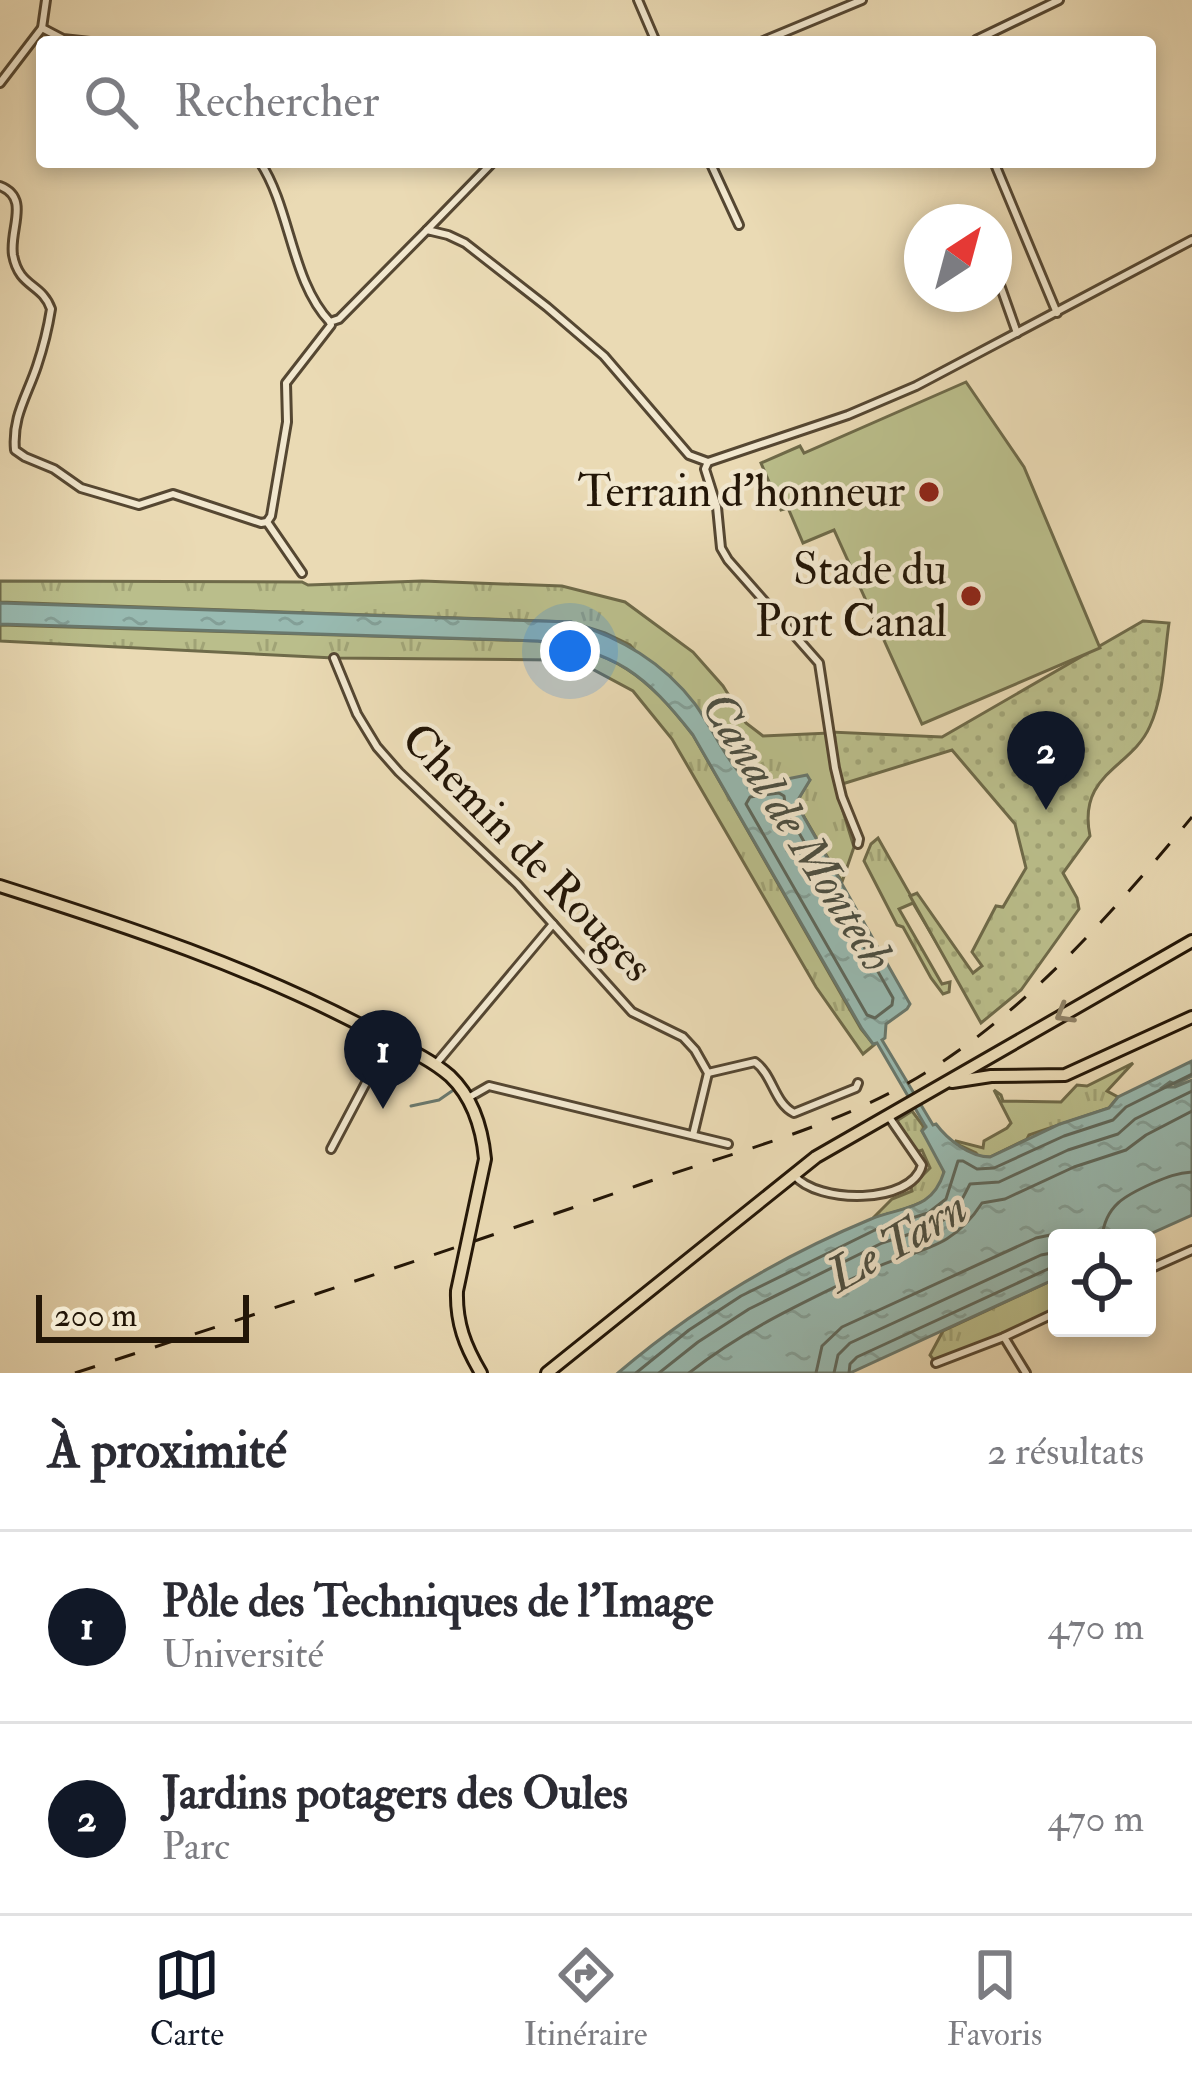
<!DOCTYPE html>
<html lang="fr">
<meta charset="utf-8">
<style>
body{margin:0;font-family:"IM FELL Double Pica",serif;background:#f2f2f3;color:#2b2b33}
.controls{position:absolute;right:36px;bottom:36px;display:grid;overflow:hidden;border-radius:12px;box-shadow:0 6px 18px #0003}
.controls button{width:108px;height:108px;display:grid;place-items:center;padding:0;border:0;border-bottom:3px solid #e1e1e2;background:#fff;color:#2b2b33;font:60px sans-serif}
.compass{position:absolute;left:904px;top:204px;width:108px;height:108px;border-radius:50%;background:#fff;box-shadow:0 6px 18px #0003;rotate:36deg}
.scale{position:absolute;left:36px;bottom:30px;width:213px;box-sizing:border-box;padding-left:12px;border:6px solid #231607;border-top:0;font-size:33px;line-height:42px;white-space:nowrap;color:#231607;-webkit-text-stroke:9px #f1e7ce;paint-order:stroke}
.you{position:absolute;left:570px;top:651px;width:42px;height:42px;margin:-30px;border:9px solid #fff;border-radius:50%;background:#1a73e8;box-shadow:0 0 0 18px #1a73e833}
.badge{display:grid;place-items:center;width:78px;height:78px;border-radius:50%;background:#111827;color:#fff;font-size:39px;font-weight:700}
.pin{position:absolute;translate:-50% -99px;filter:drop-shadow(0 3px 6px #0008)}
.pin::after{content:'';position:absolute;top:63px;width:42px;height:36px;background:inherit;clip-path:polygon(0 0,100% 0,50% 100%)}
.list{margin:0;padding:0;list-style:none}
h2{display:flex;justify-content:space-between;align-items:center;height:156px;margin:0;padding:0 48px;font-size:51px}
h2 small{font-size:39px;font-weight:400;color:#7c7c81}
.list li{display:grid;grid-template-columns:78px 1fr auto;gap:36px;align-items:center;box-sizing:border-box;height:192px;padding:0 48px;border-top:3px solid #e1e1e2}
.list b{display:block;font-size:45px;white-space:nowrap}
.list p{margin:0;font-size:39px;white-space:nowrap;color:#7c7c81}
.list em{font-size:39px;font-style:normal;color:#7c7c81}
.icon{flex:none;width:66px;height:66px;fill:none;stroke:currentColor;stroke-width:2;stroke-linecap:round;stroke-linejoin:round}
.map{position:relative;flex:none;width:1192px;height:1373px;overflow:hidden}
.search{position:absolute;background:#fff;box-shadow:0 6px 18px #0003;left:36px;right:36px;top:36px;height:132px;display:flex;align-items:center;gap:30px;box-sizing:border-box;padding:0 42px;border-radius:12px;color:#7c7c81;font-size:45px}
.sheet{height:540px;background:#fff}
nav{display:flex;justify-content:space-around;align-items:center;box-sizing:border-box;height:168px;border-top:3px solid #e1e1e2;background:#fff;font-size:33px;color:#7c7c81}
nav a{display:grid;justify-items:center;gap:6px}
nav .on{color:#111827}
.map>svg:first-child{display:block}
.grass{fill:url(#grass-tufts);stroke:#6e6a49;stroke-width:3}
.park{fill:url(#park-dots);stroke:#6e6a49;stroke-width:3}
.pitch{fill:#babe8b;stroke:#6e6a49;stroke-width:3}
.water{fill:url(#water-ripples);stroke:#69786d;stroke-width:3}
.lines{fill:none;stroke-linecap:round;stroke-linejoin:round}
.shore{stroke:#5e685c;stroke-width:3}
.stream{stroke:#69786d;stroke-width:3}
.minor-casing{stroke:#554732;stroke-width:12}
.primary-casing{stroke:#231607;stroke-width:16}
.minor{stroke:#f1e7ce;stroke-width:6}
.primary{stroke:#eadab4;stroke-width:10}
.rail{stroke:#231607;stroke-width:3;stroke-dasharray:21 21;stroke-linecap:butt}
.oneway{stroke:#908266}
.poi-dot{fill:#8f2418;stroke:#f1e7ce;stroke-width:4.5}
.labels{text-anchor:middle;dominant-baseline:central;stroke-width:9;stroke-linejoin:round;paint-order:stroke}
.poi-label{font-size:45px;fill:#231607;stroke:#f1e7ce;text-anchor:end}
.street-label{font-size:45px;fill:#231607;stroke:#f1e7ce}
.water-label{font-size:48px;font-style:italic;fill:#4c4f42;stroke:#f1e7ce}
</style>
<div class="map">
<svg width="1192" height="1373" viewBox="0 0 1192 1373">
<defs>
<pattern id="grass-tufts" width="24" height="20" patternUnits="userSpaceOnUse" patternTransform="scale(3)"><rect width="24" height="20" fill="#babe8b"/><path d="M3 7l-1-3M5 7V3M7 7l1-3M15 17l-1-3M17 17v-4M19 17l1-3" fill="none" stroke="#a0a376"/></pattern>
<pattern id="park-dots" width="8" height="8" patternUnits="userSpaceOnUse" patternTransform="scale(3)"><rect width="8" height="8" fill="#babe8b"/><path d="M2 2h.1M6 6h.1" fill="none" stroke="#a0a376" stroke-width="1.8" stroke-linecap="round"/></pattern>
<pattern id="water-ripples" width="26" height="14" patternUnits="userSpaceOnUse" patternTransform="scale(3)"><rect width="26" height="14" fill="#98bab1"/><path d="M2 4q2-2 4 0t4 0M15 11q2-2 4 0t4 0" fill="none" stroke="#839f97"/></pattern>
</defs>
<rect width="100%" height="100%" fill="#eadab4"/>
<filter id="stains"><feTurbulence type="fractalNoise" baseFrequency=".00167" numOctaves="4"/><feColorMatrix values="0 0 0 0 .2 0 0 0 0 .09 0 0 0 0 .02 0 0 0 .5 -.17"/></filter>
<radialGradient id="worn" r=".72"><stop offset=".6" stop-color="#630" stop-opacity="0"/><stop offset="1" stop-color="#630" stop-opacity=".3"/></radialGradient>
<g class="grass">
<path d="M 0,581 L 302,582 L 308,585 L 422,581 L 562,586 L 625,602 L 693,652 L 723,686 L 746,723 L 763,736 L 829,733 L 838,795 L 854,847 L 842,882 L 796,803 L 809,781 L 756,785 L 748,782 L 630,645 L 605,633 L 571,622 L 0,602 Z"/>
<path d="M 0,625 L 538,641 C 615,650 646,675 693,735 L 861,1029 L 874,1045 L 863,1054 L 816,987 L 672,739 L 633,691 L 592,669 L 556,660 L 334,658 L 0,641 Z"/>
<path d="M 878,838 L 958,979 L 913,903 L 899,909 L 942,984 L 950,982 L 949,992 L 943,994 L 931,978 L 903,927 L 897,925 L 864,861 L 871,844 Z"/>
<path d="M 1133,1063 L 1107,1091 L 1118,1097 L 1109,1108 L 1029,1135 L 1027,1139 L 990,1157 L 979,1157 L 976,1153 L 955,1143 L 956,1141 L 983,1148 L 984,1141 L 1007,1128 L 1011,1123 L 994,1090 L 1001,1095 L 1003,1101 L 1061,1102 L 1077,1085 L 1087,1086 Z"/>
<path d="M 912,1111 L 924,1127 L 922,1131 C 928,1141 937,1153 942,1165 C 955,1201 896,1211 873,1218 L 892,1199 L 912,1191 L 911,1187 L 930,1168 L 922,1150 L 916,1152 L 895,1122 Z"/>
<path d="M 1057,1278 L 1057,1312 L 936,1363 L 930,1355 L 943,1331 Z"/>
</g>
<path class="park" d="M 1143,621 L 1169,623 C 1164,657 1164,695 1150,726 C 1132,768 1077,773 1090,836 L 1063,873 L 1077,898 L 1079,909 L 1021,990 L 981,1023 L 910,896 L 917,893 L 973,973 L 982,966 L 972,952 L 996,906 L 1003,907 L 1026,868 L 1015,824 L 952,750 L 839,785 L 831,732 L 942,737 Z"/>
<path class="pitch" d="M 966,382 L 1024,467 L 1100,648 L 922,724 L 834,530 L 803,543 L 788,508 L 781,510 L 761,463 L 800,446 L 804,453 Z"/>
<path class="water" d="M 0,603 L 571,622 C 621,638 663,662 695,704 C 713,729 726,761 748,782 L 757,785 L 807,775 L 810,780 L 796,803 L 910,1004 L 907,1009 L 886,1024 L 885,1038 L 882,1040 L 933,1125 L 936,1124 C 948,1140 970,1157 990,1157 L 1060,1124 L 1109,1108 L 1118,1097 L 1192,1061 L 1192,1076 L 1175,1084 L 1170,1082 L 1163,1087 L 1175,1087 L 1192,1080 L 1192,1215 L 1141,1238 L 1057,1238 L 1057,1278 L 850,1373 L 618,1373 C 694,1308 779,1257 871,1219 C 903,1206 932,1211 944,1172 L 922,1131 L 926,1127 L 877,1043 L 873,1044 L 862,1029 L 693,735 C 646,675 615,650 538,641 L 0,624 Z"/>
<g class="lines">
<g class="shore">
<path d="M 779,793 L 784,796 L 786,810 L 893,998 L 892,1005 L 875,1018 L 867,1015 L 746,804 L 750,797 Z"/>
<path d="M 1102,1238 C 1105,1205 1126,1195 1153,1183 C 1167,1177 1177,1173 1192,1172"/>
<path d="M 636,1373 L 689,1330 L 741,1296 L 877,1229 L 928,1213 L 946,1199 L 958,1161 L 963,1161 L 977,1169 L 994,1168 L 1064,1136 L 1113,1120 L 1126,1107 L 1192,1074"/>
<path d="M 659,1373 L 698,1342 L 749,1309 L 882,1243 L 935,1226 L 956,1211 L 970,1184 L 999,1182 L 1068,1150 L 1118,1134 L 1135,1119 L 1192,1091"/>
<path d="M 689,1373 C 743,1330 804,1302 866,1272 C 914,1248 950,1253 982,1203 L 1005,1199 L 1074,1167 L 1126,1150 L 1146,1135 L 1192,1111"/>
<path d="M 816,1373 L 822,1346 L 842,1327 L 1036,1238 L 1055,1234 L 1072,1238"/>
<path d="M 834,1373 L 838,1355 L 850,1343 L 1041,1255 L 1057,1252"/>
<path d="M 849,1373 L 850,1364 L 857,1357 L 1048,1269 L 1057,1268"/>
</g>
<path class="stream" d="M 411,1106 L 439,1100 L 452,1091"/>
<defs>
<g id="minor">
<path d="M 638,0 L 656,42"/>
<path d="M 42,28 L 63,39 L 90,42"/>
<path d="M 976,40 L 1059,0"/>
<path d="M 761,42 L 862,0"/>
<path d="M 0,83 L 42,28 L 46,0"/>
<path d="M 260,162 C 291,209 291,281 330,322"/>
<path d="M 710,162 L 739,225"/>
<path d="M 994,162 L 1057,313"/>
<path d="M 0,186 C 31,198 9,229 13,255 C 19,288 42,283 51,309 C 48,328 43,348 37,366 C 27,396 12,417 15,450 L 25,457 L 54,469 L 81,488 L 139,505 L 173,494 L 261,523 L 267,522"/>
<path d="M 427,230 L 493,162"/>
<path d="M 994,268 L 1017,333"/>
<path d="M 708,462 L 848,415 L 916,386 L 1192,240"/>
<path d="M 302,573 L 267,522 L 271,516 L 287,422 L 286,383 L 331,325 L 330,322 L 339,319 L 427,230 L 448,235 L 465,243 L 547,307 L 604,356 L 689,455 L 708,462 L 705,469 L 717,507 L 721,548 L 728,560 L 819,663 L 835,768 L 842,797 L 859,839 L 858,844"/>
<path d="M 334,658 L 357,714 L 377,747 L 399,772 L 517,884 L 632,1012 L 683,1037 L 695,1050 L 708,1073 L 693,1135"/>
<path d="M 435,1065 L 553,924"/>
<path d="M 708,1073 L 755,1062 C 773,1075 774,1103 794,1113 L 856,1088 L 858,1083"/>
<path d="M 468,1098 L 489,1086 L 728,1144"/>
<path d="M 331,1149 L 388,1041"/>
<path d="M 794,1175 C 817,1204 912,1205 922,1165 L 889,1117"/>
<path d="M 1147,1270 L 1192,1250"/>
<path d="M 1004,1337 L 1026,1373"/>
<path d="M 936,1363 L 1004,1337 L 1057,1312"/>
</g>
<g id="primary">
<path d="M 0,886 C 126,926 253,968 370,1030 C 396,1044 427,1056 450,1076 C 473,1098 482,1127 485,1159 L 457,1291 C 456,1323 465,1346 481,1373"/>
<path d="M 952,1082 L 991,1076 L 1065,1075 L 1192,1017"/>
<path d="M 547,1373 L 816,1157 L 1192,941"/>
</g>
</defs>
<use href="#minor" class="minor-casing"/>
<use href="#primary" class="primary-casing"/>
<use href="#minor" class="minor"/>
<use href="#primary" class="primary"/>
<path class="rail" d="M 75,1373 C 263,1312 450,1250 636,1186 C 739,1150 848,1125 939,1064 C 1038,999 1117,907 1192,817"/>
</g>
<defs><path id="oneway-chevron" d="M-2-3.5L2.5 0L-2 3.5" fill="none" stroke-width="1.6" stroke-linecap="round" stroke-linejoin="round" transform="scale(3)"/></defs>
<use class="oneway" href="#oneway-chevron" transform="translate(1064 1014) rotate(150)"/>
<g class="poi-dot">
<circle cx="929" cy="492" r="12"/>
<circle cx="971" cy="596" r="12"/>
</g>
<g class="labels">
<g class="poi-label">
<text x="905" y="492">Terrain d'honneur</text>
<text x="947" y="570">Stade du<tspan x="947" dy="52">Port Canal</tspan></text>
</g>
<g class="street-label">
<text transform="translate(527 853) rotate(46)">Chemin de Rouges</text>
</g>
<g class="water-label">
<text transform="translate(797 832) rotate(58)">Canal de Montech</text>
<text transform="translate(897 1242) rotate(-30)">Le Tarn</text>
</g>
</g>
<rect width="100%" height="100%" filter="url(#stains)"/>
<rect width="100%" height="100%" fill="url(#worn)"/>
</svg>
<div class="controls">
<button><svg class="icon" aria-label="locate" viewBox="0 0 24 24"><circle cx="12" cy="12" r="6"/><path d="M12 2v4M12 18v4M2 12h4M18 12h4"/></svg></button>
</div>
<svg class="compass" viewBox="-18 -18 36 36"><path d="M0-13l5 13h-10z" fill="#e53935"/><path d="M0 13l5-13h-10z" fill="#7c7c81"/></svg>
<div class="scale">200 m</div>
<div class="you"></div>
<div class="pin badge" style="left:383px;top:1109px">1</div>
<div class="pin badge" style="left:1046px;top:810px">2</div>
<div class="search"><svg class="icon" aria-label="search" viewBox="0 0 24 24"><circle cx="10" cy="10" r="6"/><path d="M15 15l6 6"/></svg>Rechercher</div>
</div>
<section class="sheet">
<h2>À proximité<small>2 résultats</small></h2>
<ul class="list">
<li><span class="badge">1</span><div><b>Pôle des Techniques de l'Image</b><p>Université</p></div><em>470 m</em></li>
<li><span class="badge">2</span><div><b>Jardins potagers des Oules</b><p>Parc</p></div><em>470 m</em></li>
</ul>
</section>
<nav>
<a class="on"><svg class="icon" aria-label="map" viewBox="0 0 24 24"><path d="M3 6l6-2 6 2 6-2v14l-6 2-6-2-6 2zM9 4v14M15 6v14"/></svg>Carte</a>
<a><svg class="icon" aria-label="directions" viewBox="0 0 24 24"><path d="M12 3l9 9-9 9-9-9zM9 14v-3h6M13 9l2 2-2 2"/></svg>Itinéraire</a>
<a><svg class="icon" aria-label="saved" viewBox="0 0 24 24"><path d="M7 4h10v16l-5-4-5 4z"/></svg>Favoris</a>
</nav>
